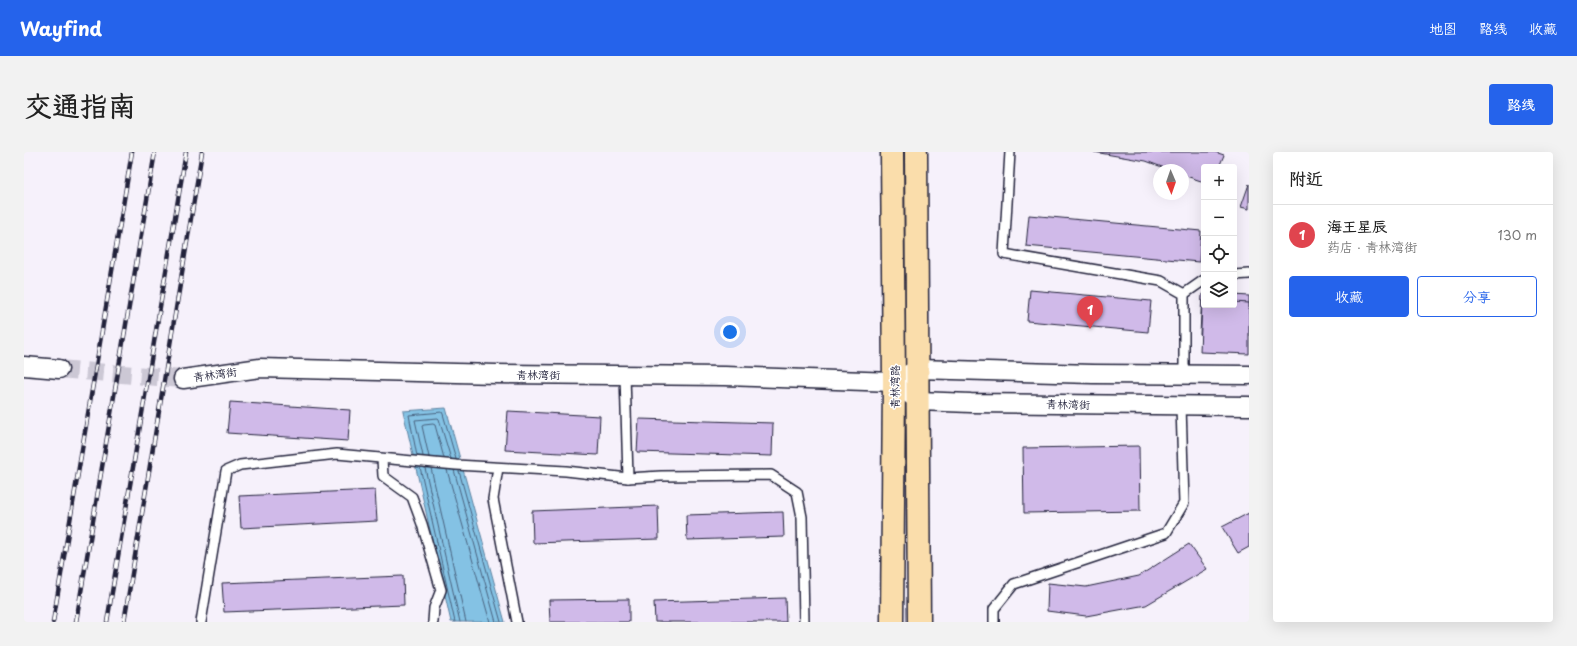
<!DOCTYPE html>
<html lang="zh">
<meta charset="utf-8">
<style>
body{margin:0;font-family:"Playpen Sans","LXGW WenKai TC",sans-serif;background:#f2f2f2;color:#222}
.controls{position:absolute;right:12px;top:12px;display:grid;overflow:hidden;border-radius:4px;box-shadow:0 4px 16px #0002}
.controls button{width:36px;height:36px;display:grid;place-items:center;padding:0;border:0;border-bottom:1px solid #e0e0e0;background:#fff;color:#222;font:20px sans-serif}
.compass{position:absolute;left:1129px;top:12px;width:36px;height:36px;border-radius:50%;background:#fff;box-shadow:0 4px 16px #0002;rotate:178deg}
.you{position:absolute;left:706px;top:180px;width:14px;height:14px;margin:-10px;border:3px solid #fff;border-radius:50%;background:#1a73e8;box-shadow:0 0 0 6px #1a73e833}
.badge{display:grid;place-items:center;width:26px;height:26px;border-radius:50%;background:#2563eb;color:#fff;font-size:13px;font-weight:700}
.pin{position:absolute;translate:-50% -33px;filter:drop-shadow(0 1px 2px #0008)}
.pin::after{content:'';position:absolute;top:21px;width:14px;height:12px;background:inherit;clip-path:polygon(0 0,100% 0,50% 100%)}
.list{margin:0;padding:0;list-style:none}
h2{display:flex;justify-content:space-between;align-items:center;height:52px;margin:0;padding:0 16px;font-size:17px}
h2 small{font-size:13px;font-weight:400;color:#767676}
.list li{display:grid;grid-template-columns:26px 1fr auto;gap:12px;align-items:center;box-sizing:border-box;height:60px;padding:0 16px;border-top:1px solid #e0e0e0}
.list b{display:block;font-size:15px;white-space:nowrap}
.list p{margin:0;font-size:13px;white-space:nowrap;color:#767676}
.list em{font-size:13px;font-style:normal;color:#767676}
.actions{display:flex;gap:8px;padding:12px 16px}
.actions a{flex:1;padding:9px 0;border:1px solid #2563eb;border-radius:4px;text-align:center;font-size:14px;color:#2563eb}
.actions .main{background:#2563eb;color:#fff}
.icon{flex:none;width:22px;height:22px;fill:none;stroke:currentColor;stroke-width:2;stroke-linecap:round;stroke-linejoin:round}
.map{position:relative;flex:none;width:1225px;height:470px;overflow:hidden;border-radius:4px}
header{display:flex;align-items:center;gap:24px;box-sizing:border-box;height:56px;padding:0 20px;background:#2563eb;color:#fff}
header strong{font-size:19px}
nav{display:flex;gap:22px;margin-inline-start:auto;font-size:14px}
.intro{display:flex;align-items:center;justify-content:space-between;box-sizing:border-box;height:96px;padding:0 24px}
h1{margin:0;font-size:28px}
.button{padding:10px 18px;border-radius:4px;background:#2563eb;color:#fff;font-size:14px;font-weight:700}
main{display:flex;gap:24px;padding:0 24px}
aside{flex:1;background:#fff;border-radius:4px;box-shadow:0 4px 16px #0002}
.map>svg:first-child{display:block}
.water{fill:#84c2e4;stroke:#5d82a0}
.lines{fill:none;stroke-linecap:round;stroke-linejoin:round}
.shore{stroke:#49627f;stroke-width:1}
.building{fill:#d0bae9;stroke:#22223b}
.street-tunnel{stroke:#ccc8d5;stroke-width:18;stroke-dasharray:18 9;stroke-linecap:butt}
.lane-casing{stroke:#22223b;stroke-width:12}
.street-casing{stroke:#22223b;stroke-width:21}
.primary-casing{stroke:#22223b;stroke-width:25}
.lane{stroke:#fff;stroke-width:9}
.street{stroke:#fff;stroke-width:18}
.primary{stroke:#faddab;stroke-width:22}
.rail-casing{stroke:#22223b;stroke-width:4.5}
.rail{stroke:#fff;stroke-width:3;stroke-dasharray:9;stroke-linecap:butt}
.labels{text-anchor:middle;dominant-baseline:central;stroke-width:3;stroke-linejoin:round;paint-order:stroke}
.street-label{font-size:11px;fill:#22223b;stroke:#fff}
</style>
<header>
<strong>Wayfind</strong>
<nav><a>地图</a><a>路线</a><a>收藏</a></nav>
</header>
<div class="intro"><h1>交通指南</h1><a class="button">路线</a></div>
<main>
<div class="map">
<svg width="1225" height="470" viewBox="0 0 1225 470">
<rect width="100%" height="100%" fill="#f6f1fb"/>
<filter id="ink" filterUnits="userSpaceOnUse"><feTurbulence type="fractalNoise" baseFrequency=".025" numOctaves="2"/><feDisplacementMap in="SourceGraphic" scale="8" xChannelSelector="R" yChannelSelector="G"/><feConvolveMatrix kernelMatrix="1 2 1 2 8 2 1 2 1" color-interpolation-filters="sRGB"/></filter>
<g filter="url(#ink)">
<path class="water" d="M 422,256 L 481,470 L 427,470 L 379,259 Z"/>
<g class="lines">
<g class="shore">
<path d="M 393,304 L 385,263 L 418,260 L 419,262 L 432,307"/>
<path d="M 399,304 L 391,268 L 414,266 L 415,267 L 427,307"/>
<path d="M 405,305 L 398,274 L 400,273 L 409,272 L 411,273 L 420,306"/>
<path d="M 396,315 L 431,470"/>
<path d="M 401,316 L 436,470"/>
<path d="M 407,316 L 442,470"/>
<path d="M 423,318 L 466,470"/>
<path d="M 430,318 L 472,470"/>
<path d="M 435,319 L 477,470"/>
</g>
</g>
<g class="building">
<path d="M 1070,0 L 1191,0 L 1200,3 L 1195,15 L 1180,15 L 1180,30 L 1159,23 L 1159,18 L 1146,18 L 1122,9 Z"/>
<path d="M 1225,32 L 1225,57 L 1217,55 Z"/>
<path d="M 1005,63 L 1177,79 L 1175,110 L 1002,94 Z"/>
<path d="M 1006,138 L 1127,149 L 1124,180 L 1003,169 Z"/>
<path d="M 1178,142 L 1180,142 L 1180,153 L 1210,153 L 1210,143 L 1225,144 L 1225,184 L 1176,182 Z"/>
<path d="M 1178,149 L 1180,149 L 1180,153 L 1210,153 L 1210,150 L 1225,151 L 1225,202 L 1176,200 Z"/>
<path d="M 206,250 L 326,258 L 324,289 L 203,281 Z"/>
<path d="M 484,259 L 576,264 L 574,303 L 481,298 Z"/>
<path d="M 615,267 L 749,271 L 748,304 L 613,300 Z"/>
<path d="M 1115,294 L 1116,359 L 1000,361 L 999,296 Z"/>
<path d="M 351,338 L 353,369 L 217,376 L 215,344 Z"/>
<path d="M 634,354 L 635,387 L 509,391 L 508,359 Z"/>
<path d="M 759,360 L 760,385 L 663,388 L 662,363 Z"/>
<path d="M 1225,361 L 1225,395 L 1214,401 L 1198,375 Z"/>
<path d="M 1165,392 L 1183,417 L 1122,453 L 1062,464 L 1023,459 L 1024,431 L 1062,435 L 1115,424 Z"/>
<path d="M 379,424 L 380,453 L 200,460 L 198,431 Z"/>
<path d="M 761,446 L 762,470 L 631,470 L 630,450 Z"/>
<path d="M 605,447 L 605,470 L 526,470 L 525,448 Z"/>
</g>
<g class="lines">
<path class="street-tunnel" d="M 35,217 L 159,227"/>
<defs>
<g id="lane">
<path d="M 986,0 L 980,102 L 1137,129 L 1160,142 L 1160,223"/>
<path d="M 1210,123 L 1225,122"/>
<path d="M 1160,142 L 1180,128"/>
<path d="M 358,307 L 359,324 L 388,345 L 398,372 L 417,438 L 410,456 L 409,470"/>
<path d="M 474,316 L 469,347 L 493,470"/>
<path d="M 604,326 L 637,324 L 747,323 L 773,340 L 778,365 L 780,470"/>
<path d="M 177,470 L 202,319 L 216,313 L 313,302 L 432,313 L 542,319 L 604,326 L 601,223"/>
<path d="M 970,470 L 970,457 L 990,432 L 1142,381 L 1160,351 L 1157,254"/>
</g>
<g id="street">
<path d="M 0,214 L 35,217"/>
<path d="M 159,227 L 236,216 L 472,222 L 701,224 L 870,230 L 893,217 L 1069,222 L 1225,223"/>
<path d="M 870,230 L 894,249 L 947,251 L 1225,254"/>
</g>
<g id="primary">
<path d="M 868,0 L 870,230 L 868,470"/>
<path d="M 892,0 L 895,470"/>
</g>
</defs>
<use href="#lane" class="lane-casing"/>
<use href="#street" class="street-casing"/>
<use href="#primary" class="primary-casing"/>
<use href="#lane" class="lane"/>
<use href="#street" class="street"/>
<use href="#primary" class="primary"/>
<defs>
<g id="rail">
<path d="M 29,470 L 108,0"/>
<path d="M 52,470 L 131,0"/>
<path d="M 83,470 L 162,0"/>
<path d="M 100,470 L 178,0"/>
</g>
</defs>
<use href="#rail" class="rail-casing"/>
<use href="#rail" class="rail"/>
</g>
</g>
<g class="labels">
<g class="street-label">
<text transform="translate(191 222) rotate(-8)">青林湾街</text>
<text x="514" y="222">青林湾街</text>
<text transform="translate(870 235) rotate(-90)">青林湾路</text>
<text transform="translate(1044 252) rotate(1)">青林湾街</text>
</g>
</g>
</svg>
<div class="controls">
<button>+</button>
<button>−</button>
<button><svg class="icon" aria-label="locate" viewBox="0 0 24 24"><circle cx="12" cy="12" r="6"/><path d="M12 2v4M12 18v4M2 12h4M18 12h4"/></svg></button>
<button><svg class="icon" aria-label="layers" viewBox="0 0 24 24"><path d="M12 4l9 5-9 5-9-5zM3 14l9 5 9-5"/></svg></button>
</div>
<svg class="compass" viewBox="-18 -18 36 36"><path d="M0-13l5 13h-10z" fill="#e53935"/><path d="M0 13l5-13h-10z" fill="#767676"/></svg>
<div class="you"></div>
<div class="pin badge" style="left:1066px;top:177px;background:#e0444e">1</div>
</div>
<aside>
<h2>附近<small></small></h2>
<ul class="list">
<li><span class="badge" style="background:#e0444e">1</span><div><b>海王星辰</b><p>药店 · 青林湾街</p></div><em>130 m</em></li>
</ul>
<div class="actions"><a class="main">收藏</a><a>分享</a></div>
</aside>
</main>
